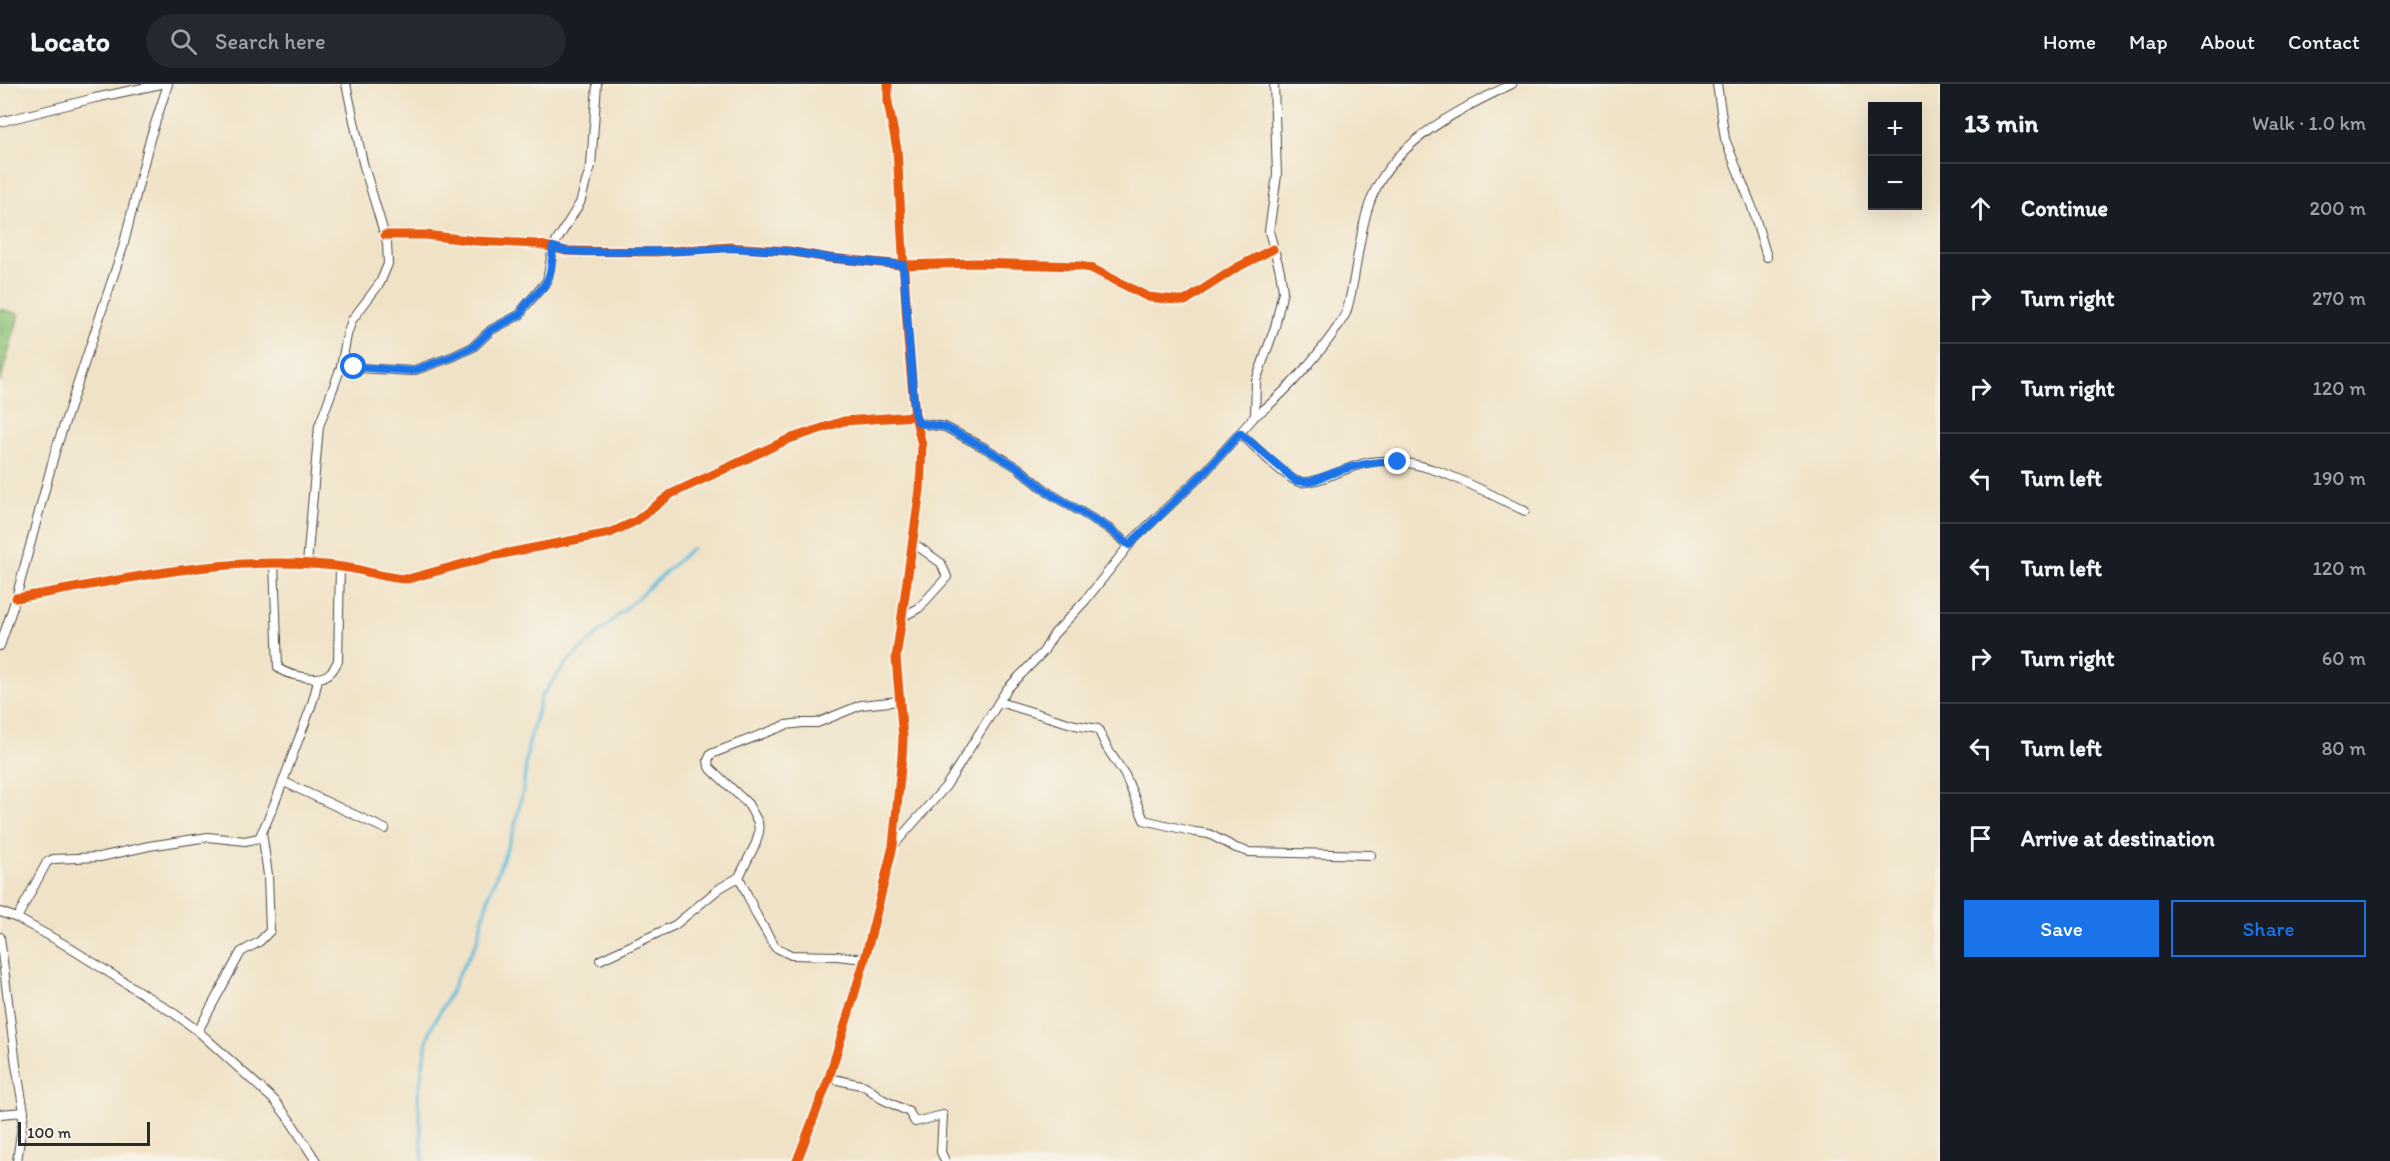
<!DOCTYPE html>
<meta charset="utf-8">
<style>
body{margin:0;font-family:Itim,sans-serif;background:#242831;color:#f1f3f6}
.controls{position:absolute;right:18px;top:18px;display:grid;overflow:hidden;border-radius:0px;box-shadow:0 6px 24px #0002}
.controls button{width:54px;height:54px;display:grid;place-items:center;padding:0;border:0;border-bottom:2px solid #363941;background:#171b24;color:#f1f3f6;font:30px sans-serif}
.scale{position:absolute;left:18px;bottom:15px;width:132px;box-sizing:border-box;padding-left:6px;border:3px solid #2b2b2b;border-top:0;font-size:16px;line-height:21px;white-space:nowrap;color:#2b2b2b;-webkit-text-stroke:4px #f7f3e8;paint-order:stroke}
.stop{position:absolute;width:18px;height:18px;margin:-14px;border:4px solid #1a73e8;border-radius:50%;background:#fff}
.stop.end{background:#1a73e8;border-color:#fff;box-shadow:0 2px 6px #0008}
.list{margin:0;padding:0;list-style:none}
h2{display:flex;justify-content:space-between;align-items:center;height:78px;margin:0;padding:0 24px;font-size:26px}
h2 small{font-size:20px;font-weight:400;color:#9ea1a6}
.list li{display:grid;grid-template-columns:39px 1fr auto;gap:18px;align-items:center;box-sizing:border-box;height:90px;padding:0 24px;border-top:2px solid #363941}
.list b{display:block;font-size:22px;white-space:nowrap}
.list em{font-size:20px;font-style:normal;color:#9ea1a6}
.actions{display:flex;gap:12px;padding:18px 24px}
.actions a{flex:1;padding:14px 0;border:2px solid #1a73e8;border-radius:0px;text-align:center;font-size:21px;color:#1a73e8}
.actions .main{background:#1a73e8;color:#fff}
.icon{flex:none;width:33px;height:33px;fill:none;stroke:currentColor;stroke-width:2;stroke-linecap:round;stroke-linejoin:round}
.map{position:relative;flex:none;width:1940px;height:1077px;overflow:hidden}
header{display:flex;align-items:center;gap:36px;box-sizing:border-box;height:84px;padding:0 30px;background:#171b24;border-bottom:2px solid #363941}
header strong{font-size:28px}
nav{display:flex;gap:33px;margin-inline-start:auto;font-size:21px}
.search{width:420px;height:54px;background:#242831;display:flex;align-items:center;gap:15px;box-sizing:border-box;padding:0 21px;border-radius:33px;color:#9ea1a6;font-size:22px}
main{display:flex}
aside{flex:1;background:#171b24}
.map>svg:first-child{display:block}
.garden{fill:#8ec577;stroke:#5c7851;stroke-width:1.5}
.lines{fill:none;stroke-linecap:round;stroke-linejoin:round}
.stream{stroke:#60bcde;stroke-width:3}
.street-casing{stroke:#494642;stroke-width:10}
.street{stroke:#fff;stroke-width:8}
.cycleway-casing{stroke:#f7f3e8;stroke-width:13}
.cycleway{stroke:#e8590c;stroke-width:9}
.route{stroke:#1a73e8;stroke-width:8}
</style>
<header>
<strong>Locato</strong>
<div class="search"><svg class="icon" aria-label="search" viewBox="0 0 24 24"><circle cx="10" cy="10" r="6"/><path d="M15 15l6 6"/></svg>Search here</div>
<nav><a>Home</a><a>Map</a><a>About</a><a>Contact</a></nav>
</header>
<main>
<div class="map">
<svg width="1940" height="1077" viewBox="0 0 1940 1077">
<rect width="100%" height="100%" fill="#f7f3e8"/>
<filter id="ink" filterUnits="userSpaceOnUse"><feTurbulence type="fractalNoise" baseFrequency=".0167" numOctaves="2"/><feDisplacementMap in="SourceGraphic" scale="12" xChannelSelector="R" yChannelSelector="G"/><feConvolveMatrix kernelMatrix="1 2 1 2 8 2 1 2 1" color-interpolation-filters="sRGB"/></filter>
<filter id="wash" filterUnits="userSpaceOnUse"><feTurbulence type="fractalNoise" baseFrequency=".008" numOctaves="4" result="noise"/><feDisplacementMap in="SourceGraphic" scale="24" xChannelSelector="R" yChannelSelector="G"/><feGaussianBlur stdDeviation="1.35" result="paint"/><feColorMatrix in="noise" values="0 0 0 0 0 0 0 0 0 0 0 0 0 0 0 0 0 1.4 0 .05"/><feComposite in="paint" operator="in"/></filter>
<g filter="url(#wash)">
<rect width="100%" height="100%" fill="#f0e2c6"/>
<path class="garden" d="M 0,225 L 19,230 L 0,298 Z"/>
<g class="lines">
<path class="stream" d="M 423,1077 L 418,1012 L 427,957 L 431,944 L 452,906 L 457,893 L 476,860 L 490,808 L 514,746 L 523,706 L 528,662 L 541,613 L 568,577 L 692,464"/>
</g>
</g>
<g filter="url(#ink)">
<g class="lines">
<defs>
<g id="street">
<path d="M 1717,0 L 1725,55 L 1752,123 L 1767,173"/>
<path d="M 0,38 L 95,14 L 161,0"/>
<path d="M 385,151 L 425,151 L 477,157 L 537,160 L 566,167 L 656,168 L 730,163 L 788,167 L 829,174 L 903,181 L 977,179 L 1079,182 L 1091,184 L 1148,213 L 1185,217 L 1236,184 L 1273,165"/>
<path d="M 341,283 L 412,287 L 452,273 L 473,263 L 491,246 L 521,230 L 523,225 L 547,197 L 553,163 L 580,119 L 586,98 L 591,82 L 597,0"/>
<path d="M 1255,332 C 1285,311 1328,261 1346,229 C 1357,194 1357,156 1369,121 C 1390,58 1457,27 1512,0"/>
<path d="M 919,339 L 945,343 L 985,364 L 1017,383 L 1049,409 L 1108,444 L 1129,461"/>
<path d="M 1240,349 C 1251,359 1288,397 1300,398 C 1316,401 1350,381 1370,378 C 1424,371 1478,405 1525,427"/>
<path d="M 274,479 L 278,583 C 283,591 317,597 325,592 C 332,589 334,584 338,577 L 340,482"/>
<path d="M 307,480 L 319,342 L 341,283 L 347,251 L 352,236 L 380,199 L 388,180 L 387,159 L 363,79 L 346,0"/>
<path d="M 16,514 C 103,500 187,479 276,479 C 300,479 325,480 349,484 C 368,487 388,495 408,495 L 492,472 L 610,449 L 636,437 L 671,410 L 789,355 L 844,337 L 915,332"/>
<path d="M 902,533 L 919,524 L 947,493 L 941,479 L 912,458"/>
<path d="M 0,562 L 16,514 L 55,368 L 123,163 L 150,55 L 168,0"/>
<path d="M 999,618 L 1075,641 L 1098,645 L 1107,664 L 1125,691 L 1144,736 L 1195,748 L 1209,750 L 1236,764 L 1249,768 L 1371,771"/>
<path d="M 284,698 L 385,745"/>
<path d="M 893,762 L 946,702 L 1007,605 L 1043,568 L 1054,550 L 1085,517 L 1133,456 L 1205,388 L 1255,332 L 1256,297 L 1275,243 L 1283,207 L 1280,187 L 1269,147 L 1277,91 L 1274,0"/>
<path d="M 739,793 L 757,832 L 775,863 L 791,871 L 837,872 L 865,875"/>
<path d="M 0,828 L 17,834 L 62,859 L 175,930 L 198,947 L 275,1017 L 289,1035 L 316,1077"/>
<path d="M 17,834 L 47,778 L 53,775 L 100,773 L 149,762 L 208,753 L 245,757 L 259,754 C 273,727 283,698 293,670 C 302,645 314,621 318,594"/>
<path d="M 0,853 L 16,981 L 24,1028 L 17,1077"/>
<path d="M 600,876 L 675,841 L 720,804 L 739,793 L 756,759 L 759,748 L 758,738 L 748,720 L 709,683 L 708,676 L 711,670 L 786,641 L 802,639 L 817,639 L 861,621 L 899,617"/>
<path d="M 198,947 L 241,868 L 259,858 L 270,847 L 268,791 L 262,748"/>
<path d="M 829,994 L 865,1002 L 882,1015 L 909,1028 L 915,1038 L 943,1031 L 941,1068 L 945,1077"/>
<path d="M 0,1030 L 24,1028"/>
<path d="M 797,1077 L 829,994 L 865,875 L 893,762 L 902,673 L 903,654 L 896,574 L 920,406 L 922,361 L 915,332 L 908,256 L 897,65 L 888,19 L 888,0"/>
</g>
</defs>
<use href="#street" class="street-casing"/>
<use href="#street" class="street"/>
<defs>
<g id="cycleway">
<path d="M 385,151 L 425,151 L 477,157 L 537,160 L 566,167 L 656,168 L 730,163 L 788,167 L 829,174 L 903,181 L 977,179 L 1079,182 L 1091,184 L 1148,213 L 1185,217 L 1236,184 L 1273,165"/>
<path d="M 16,514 C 103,500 187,479 276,479 C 300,479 325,480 349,484 C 368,487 388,495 408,495 L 492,472 L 610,449 L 636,437 L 671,410 L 789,355 L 844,337 L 915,332"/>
<path d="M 797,1077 L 829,994 L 865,875 L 893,762 L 902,673 L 903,654 L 896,574 L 920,406 L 922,361 L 915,332 L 908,256 L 897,65 L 888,19 L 888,0"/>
</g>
</defs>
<use href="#cycleway" class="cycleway-casing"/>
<use href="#cycleway" class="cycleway"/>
</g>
</g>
<g class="lines" filter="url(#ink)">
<path class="route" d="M 354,283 L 412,287 L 452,273 L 473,263 L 491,246 L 521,230 C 524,218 538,211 545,200 C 552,190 552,175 553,163 L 566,167 L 586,168 L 682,167 L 730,164 L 788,167 L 829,174 L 903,181 L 915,332 L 919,339 L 945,343 L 985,364 L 1017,383 L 1049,409 L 1108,444 L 1129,461 L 1205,388 L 1240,349 L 1296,397 L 1310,398 C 1339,386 1366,376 1398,378"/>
</g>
</svg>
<div class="controls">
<button>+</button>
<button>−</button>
</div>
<div class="scale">100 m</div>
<div class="stop" style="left:354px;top:283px"></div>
<div class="stop end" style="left:1398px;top:378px"></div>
</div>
<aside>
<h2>13 min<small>Walk · 1.0 km</small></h2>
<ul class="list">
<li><svg class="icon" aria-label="ahead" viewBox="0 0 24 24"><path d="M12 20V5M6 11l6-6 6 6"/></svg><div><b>Continue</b></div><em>200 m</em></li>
<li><svg class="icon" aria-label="right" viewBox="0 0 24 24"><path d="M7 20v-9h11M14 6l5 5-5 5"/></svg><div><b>Turn right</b></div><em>270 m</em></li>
<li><svg class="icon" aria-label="right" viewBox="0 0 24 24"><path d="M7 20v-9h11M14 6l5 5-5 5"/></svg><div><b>Turn right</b></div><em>120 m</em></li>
<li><svg class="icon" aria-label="left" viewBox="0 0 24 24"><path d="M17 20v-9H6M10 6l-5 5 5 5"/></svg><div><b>Turn left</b></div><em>190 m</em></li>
<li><svg class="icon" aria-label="left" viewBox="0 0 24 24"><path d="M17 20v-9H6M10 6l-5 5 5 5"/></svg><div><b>Turn left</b></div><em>120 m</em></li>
<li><svg class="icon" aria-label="right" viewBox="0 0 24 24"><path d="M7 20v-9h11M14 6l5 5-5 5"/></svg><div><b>Turn right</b></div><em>60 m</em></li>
<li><svg class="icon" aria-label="left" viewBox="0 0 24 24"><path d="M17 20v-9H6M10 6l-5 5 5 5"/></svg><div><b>Turn left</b></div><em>80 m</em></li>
<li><svg class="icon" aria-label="arrive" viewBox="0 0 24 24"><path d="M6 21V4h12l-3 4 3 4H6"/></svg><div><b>Arrive at destination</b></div></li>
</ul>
<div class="actions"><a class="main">Save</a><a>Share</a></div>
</aside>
</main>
